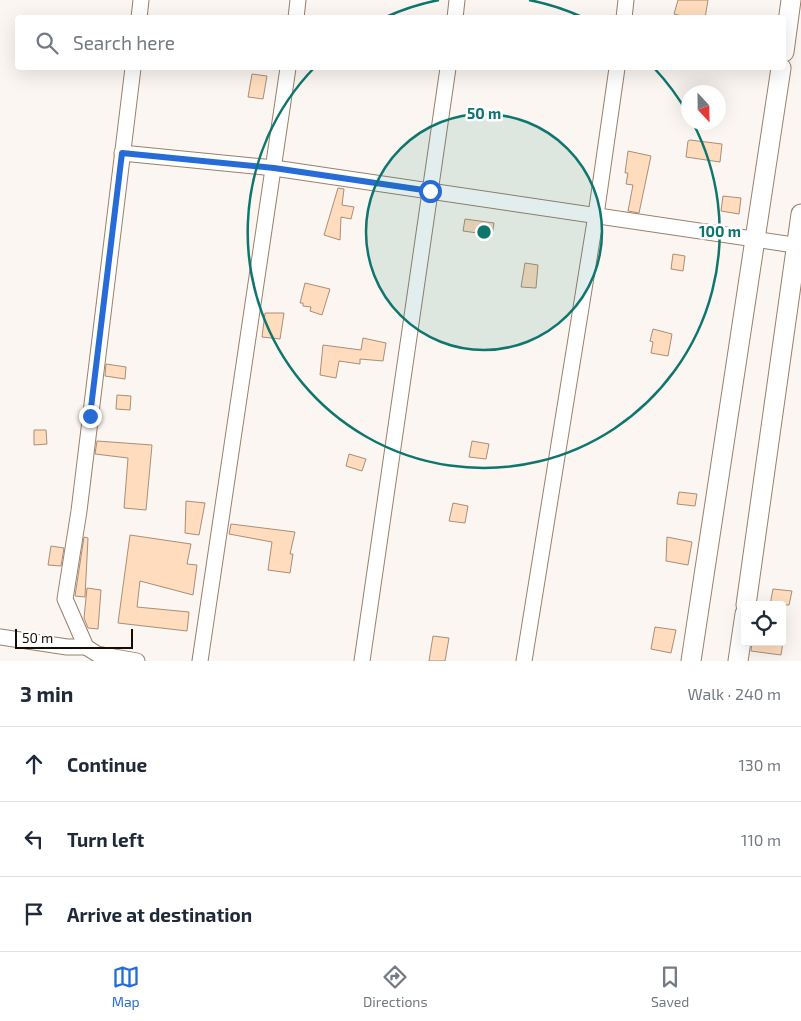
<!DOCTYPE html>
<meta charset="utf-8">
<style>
body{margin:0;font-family:"Exo 2",sans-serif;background:#f2f2f3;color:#1f2937}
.controls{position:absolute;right:15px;bottom:15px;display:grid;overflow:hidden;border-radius:5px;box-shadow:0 5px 20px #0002}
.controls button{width:45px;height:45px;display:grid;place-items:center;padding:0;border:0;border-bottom:1px solid #e0e1e3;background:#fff;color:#1f2937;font:25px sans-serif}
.compass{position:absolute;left:681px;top:85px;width:45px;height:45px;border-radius:50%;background:#fff;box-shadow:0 5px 20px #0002;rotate:158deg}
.scale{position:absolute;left:15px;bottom:12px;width:118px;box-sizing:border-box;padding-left:5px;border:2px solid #150c05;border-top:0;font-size:14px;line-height:18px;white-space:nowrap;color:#150c05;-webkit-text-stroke:4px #fff;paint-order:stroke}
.stop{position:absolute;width:15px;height:15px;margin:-11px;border:4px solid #276bd7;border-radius:50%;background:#fff}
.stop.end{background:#276bd7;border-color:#fff;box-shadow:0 1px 5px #0008}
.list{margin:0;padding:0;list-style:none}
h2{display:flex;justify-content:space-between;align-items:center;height:65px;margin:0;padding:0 20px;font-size:21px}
h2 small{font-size:16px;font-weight:400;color:#747a83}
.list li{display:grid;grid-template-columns:32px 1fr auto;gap:15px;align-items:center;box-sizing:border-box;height:75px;padding:0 20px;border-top:1px solid #e0e1e3}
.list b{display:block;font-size:19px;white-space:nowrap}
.list em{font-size:16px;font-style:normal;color:#747a83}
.icon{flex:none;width:28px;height:28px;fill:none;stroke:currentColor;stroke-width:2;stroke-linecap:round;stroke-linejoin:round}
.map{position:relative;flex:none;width:801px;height:661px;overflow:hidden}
.search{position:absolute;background:#fff;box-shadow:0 5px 20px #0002;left:15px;right:15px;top:15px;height:55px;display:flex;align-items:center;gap:12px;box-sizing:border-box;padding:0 18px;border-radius:5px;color:#747a83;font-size:19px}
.sheet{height:290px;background:#fff}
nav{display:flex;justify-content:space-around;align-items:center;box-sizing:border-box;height:70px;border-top:1px solid #e0e1e3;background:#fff;font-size:14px;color:#747a83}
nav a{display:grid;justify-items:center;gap:2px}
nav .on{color:#276bd7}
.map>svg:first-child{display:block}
.building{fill:#fedcbd;stroke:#a88f78}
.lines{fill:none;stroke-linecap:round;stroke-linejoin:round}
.minor-casing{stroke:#99806a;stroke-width:17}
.tertiary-casing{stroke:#99806a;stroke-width:21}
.minor{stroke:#fff;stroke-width:15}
.tertiary{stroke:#fff;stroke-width:19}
.route{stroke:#276bd7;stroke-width:6}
.ring{fill:none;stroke:#0f766e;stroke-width:2.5}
.centre{fill:#0f766e;stroke:#fff;stroke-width:2.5}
.ring-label{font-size:15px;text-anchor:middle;font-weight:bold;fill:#0f766e;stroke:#fff;stroke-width:5;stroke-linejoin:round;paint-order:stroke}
</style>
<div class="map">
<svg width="801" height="661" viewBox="0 0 801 661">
<rect width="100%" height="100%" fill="#fbf6f1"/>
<g class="building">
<path d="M 678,0 L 708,0 L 705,18 L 690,18 L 674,14 Z"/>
<path d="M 252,74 L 267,76 L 263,99 L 248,97 Z"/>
<path d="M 690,140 L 722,144 L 720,162 L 686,157 L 688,141 Z"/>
<path d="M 628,151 L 651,156 L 639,213 L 628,211 L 633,185 L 626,184 L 628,173 L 625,173 Z"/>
<path d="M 338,188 L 344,189 L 342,205 L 354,207 L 351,219 L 341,217 L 340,240 L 324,235 Z"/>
<path d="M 723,196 L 741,198 L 739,214 L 721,211 Z"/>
<path d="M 465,219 L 494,223 L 492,235 L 463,231 Z"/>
<path d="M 673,254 L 685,256 L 683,271 L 671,269 Z"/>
<path d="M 525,263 L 538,265 L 536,288 L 521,287 Z"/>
<path d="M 305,283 L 330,289 L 322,315 L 310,311 L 311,307 L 303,306 L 303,303 L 300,303 Z"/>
<path d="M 265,313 L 284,313 L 280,339 L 262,337 Z"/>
<path d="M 653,329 L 672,334 L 668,356 L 651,353 L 653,342 L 650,341 Z"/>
<path d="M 363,338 L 386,343 L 383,361 L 360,359 L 360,364 L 339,361 L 336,378 L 320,375 L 323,345 L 361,350 Z"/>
<path d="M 106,364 L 126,367 L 125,379 L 105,376 Z"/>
<path d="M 117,395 L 131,396 L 130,410 L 116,409 Z"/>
<path d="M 34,430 L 46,430 L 47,444 L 34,445 Z"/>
<path d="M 97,441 L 152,445 L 146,510 L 124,508 L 128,458 L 95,454 Z"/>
<path d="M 472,441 L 489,444 L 486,459 L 469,457 Z"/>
<path d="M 349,454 L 366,459 L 362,471 L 346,466 Z"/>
<path d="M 679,492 L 697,494 L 695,506 L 677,504 Z"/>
<path d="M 186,501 L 205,503 L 199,535 L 185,533 Z"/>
<path d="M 453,503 L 468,506 L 465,523 L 449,521 Z"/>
<path d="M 231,524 L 295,532 L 290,554 L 293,554 L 290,573 L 268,570 L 272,542 L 229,534 Z"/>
<path d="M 130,535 L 191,544 L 187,564 L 197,565 L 193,595 L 140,581 L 137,607 L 189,612 L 187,631 L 118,623 Z"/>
<path d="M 84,537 L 88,538 L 85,597 L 75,596 Z"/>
<path d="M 667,537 L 692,542 L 688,565 L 666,561 Z"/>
<path d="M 51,546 L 64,548 L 61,566 L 48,565 Z"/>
<path d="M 87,588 L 101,590 L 98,629 L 88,628 L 84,618 Z"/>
<path d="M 773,589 L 792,591 L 789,605 L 770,605 Z"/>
<path d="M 655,627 L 676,630 L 671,653 L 651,649 Z"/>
<path d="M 433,636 L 449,638 L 445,661 L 429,661 Z"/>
<path d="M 752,642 L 783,642 L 781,655 L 751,651 Z"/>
</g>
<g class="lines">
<defs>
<g id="minor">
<path d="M 139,18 L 141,0"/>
<path d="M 296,18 L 298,0"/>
<path d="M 455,18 L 457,0"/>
<path d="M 624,18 L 626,0"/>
<path d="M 133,68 L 79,511 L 65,599 L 86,647 L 97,654 L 137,661"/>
<path d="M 122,153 L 274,168 L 801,246"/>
<path d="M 0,637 L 67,647 L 86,647"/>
<path d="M 200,661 L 288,68"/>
<path d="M 362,661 L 448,68"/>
<path d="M 524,661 L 596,215 L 617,68"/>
</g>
<g id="tertiary">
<path d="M 784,52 L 791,0"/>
<path d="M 746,605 L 801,214"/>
<path d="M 691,661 L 781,68"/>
<path d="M 738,661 L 745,614"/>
</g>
</defs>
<use href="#minor" class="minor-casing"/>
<use href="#tertiary" class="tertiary-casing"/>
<use href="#minor" class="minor"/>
<use href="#tertiary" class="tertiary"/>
</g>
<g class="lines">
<path class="route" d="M 90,416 L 122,153 L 274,168 L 430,191"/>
</g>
<circle cx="484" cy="232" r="118" fill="#0f766e" fill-opacity=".12"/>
<g class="ring">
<circle cx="484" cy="232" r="118"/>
<path d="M386 17A236 236 0 0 1 439 0M529 0A236 236 0 0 1 582 17M654 68A236 236 0 0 1 688 114M693 123A236 236 0 1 1 314 68"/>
</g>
<circle cx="484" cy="232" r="8" class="centre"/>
<g class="ring-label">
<text x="484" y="119">50 m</text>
<text x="720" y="237">100 m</text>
</g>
</svg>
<div class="controls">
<button><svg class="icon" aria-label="locate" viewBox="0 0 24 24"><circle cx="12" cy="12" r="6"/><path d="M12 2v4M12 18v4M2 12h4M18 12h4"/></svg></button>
</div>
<svg class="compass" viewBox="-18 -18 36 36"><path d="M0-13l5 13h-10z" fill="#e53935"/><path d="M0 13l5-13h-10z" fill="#747a83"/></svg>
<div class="scale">50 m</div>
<div class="stop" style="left:430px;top:191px"></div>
<div class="stop end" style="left:90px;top:416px"></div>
<div class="search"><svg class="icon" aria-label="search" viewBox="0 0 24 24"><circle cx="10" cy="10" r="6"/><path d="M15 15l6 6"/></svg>Search here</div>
</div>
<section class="sheet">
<h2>3 min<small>Walk · 240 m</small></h2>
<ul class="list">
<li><svg class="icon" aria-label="ahead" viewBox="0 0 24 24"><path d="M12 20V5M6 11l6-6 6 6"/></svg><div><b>Continue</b></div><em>130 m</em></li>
<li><svg class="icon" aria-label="left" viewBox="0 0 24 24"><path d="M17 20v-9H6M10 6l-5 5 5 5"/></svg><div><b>Turn left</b></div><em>110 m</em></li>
<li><svg class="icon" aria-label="arrive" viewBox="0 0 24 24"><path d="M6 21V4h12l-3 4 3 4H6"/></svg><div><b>Arrive at destination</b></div></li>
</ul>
</section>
<nav>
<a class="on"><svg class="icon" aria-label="map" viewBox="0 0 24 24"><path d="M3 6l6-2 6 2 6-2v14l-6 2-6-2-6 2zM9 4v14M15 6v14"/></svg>Map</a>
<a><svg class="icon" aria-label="directions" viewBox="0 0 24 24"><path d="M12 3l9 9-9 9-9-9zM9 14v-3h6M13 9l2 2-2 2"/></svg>Directions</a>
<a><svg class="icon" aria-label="saved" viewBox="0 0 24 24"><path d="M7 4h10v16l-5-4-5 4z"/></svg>Saved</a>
</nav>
